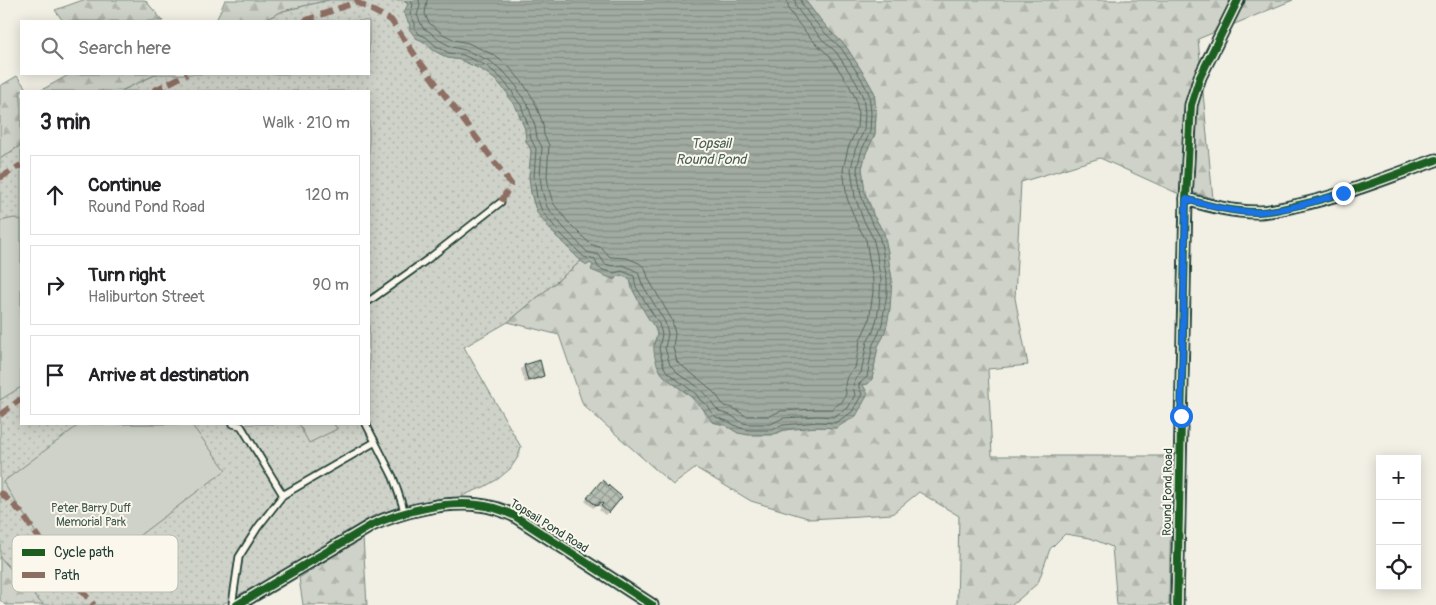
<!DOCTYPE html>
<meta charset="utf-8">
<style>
body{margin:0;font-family:Pangolin,sans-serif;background:#f6f6f6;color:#202124}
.controls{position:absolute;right:15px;bottom:15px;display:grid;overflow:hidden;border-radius:0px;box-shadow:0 2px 12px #0003}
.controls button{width:45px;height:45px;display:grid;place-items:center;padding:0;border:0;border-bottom:1px solid #e0e0e0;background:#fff;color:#202124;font:25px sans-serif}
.stop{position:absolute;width:15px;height:15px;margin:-11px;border:4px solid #1a73e8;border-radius:50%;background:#fff}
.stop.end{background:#1a73e8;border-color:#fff;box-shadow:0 1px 5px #0008}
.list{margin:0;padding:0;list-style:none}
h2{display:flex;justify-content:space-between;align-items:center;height:65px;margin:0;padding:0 20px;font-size:21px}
h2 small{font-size:16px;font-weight:400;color:#757577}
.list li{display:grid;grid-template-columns:32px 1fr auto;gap:15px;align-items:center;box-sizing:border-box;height:80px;margin:0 10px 10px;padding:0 10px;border:1px solid #e0e0e0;border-radius:0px}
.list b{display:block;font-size:19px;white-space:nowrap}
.list p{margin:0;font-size:16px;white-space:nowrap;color:#757577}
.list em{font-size:16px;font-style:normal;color:#757577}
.icon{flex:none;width:28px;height:28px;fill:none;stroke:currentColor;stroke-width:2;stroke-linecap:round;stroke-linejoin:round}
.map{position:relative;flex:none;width:1436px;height:605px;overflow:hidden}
.search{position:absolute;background:#fff;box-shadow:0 2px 12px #0003;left:20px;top:20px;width:350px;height:55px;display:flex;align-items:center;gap:12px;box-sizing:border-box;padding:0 18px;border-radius:0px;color:#757577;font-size:19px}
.panel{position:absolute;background:#fff;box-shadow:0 2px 12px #0003;left:20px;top:90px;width:350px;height:335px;border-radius:0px}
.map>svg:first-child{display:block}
.forest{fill:url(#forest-firs);stroke:#77887e}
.park{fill:url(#park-dots);stroke:#77887e}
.pitch{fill:#cfd2c8;stroke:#77887e}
.water{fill:url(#water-rules);stroke:#6e7f75}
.shadow{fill:#0003}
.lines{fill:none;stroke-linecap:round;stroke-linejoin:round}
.shore{stroke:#536960;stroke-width:1}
.building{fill:url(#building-cross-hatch);stroke:#1f3d34}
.service-casing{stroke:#1f3d34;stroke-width:9}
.minor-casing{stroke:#1f3d34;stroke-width:15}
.service{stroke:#fbf7ec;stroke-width:5.5}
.minor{stroke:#fbf7ec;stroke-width:11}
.quiet{stroke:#8d6e63;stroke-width:6;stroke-dasharray:12 6;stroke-linecap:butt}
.cycleway-casing{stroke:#fbf7ec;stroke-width:11}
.cycleway{stroke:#1b5e20;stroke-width:8}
.route{stroke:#1a73e8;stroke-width:6}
.labels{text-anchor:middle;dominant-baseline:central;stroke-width:4;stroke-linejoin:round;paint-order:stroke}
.street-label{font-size:12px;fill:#1f3d34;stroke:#fbf7ec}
.park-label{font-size:12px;fill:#425b52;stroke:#fbf7ec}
.water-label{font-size:14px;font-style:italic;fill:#465e55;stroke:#fbf7ec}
.key{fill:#fbf7ec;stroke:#b9bfb5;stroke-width:1}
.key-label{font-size:14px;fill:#1f3d34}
</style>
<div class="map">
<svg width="1436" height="605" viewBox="0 0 1436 605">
<defs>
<pattern id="forest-firs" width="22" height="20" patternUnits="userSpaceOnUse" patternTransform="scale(1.25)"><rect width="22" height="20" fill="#cfd2c8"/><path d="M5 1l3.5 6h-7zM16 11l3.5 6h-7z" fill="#b1b5ac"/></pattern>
<pattern id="park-dots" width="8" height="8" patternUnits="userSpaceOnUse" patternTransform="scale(1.25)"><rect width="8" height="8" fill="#cfd2c8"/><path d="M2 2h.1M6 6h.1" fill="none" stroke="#b1b5ac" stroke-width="1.8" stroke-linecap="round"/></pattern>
<pattern id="water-rules" width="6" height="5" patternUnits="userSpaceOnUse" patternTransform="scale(1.25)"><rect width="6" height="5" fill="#a2aba1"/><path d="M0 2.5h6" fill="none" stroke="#838c84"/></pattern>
<pattern id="building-cross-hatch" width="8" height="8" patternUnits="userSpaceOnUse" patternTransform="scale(1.25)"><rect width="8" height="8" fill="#b7beb3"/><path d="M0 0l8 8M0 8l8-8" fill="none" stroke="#949c92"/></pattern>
</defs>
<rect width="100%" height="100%" fill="#f2f0e5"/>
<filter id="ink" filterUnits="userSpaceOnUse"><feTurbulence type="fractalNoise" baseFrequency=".02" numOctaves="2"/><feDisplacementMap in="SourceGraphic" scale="10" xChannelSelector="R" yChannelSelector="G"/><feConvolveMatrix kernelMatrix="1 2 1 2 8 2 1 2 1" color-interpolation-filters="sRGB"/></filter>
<g filter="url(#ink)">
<g class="forest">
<path d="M 83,0 L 145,0 L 163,21 L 63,21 L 55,10 Z"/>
<path d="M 225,0 L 329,0 L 283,11 L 263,21 L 216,21 Z"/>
<path d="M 805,0 L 1293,0 L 1198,39 L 1213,199 C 1203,196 1188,188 1179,194 L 1100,158 L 1021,182 L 1015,298 L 1028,365 L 988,369 L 992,456 L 1172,456 L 1169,605 L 1117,605 L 1112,547 L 1090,538 L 1065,534 L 1050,549 L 1038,583 L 1012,605 L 957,605 L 959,516 L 919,492 L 892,514 L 811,519 L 751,501 L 696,468 L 673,485 L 583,405 L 559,335 L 508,322 L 581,261 L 587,265 L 590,263 L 593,265 L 602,275 L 606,275 L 615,280 L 620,275 L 630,279 L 632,289 L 654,326 L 657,334 L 654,343 L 664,376 L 692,398 L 697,404 L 703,408 L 706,415 L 710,418 L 712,422 L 725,425 L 738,433 L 778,433 C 789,426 822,427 836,428 L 863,385 L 872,379 L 878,346 L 883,337 L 892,279 L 889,263 L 888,252 L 879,224 L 873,215 L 872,209 L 865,193 L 862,168 L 866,153 L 875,134 L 876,113 L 874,92 L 865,76 L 845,45 L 830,31 L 814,12 Z"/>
<path d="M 70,74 L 157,74 L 121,91 L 40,91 Z"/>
<path d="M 17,76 L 28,91 L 21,91 L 21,145 L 0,159 L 0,86 Z"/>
<path d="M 363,537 L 367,605 L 303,605 L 299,578 Z"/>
<path d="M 0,557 L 43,605 L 5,605 L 0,600 Z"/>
</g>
<path class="park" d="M 329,0 L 405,0 L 405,2 L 409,4 C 405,15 411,28 416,38 L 423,41 L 433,50 L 448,58 L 461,60 L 484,71 L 498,82 L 508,94 L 509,98 L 516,107 L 525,129 L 526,141 L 531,150 L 529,177 L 531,193 L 535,207 L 538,214 L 556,236 L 581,261 L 508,322 L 464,347 L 521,447 L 518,457 L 510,469 L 498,479 L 484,487 L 459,497 L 420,503 L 396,508 L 373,516 L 283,570 L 221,605 L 43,605 L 0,557 L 0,159 L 21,145 L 21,424 L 369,424 L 369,91 L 121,91 L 157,74 L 369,74 L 369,21 L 263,21 L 283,11 Z"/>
<g class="pitch">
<path d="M 14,218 L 21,220 L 21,387 L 0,400 L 0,221 Z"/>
<path d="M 80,424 L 191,424 L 226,470 L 79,581 L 47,550 L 3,482 Z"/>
<path d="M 299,424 L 334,424 L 337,429 L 309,443 Z"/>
</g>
<path class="water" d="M 405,0 L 805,0 L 814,12 L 830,31 L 845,45 L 865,76 L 874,92 L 876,113 L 875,134 L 866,153 L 862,168 L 865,193 L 873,215 L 884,233 L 888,252 L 889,263 L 892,279 L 890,309 L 887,325 L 883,337 L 878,346 L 872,379 L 868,384 L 863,385 L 868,394 L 856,416 L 836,428 L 818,427 L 783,430 L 772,435 L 748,435 L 738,433 L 725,425 L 712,422 C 708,413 692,396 684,391 C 677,386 669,381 663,375 C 657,368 653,354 654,345 C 654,342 657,338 657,334 C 657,329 653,325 650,321 C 642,308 633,293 630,279 L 620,275 L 615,280 L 591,270 L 593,265 L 590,263 L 587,265 L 581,261 L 556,236 L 538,214 L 535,207 L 531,193 L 529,177 L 531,150 L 526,141 L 525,129 L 516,107 L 509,98 L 508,94 L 498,82 L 484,71 L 461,60 L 448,58 L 433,50 L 423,41 L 416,38 L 409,29 L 410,25 L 408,22 L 404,12 L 408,4 L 405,2 Z"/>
<g class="shadow">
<path d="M 539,362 L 543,376 L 540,379 L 525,383 L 521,369 L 524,366 Z"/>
<path d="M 599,485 L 608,512 L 605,515 L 599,510 L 601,508 L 597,505 L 593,508 L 585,501 Z"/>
</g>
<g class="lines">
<g class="shore">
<path d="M 411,0 L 413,5 L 410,14 L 415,23 L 415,28 L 419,34 L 426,37 L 436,46 L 449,53 L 463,55 L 487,66 L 501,78 L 512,91 L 514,96 L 521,105 L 529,128 L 531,139 L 536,149 L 534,177 L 537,198 L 542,211 L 559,232 L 584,257 L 595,260 L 598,267 L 603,270 L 614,273 L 622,271 L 634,276 L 636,287 L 659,324 L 662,334 L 659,349 L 664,367 L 667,372 L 696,394 L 700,400 L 707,405 L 710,411 L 716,417 L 727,421 L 740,428 L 749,430 L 772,430 L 783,425 L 818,422 L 835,423 L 852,412 L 862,394 L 859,388 L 859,384 L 867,377 L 873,344 L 878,335 L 882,324 L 887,293 L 887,279 L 884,264 L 883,253 L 879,235 L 869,217 L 861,195 L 857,169 L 861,152 L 870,132 L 871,113 L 869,94 L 861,78 L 841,48 L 826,34 L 810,16 L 802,4 L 801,0"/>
<path d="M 419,0 L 420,6 L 417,15 L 423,28 L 430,32 L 439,40 L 452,47 L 465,50 L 490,61 L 505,73 L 517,87 L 520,94 L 527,103 L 535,126 L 537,138 L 542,147 L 540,176 L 542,191 L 547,207 L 564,228 L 587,252 L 599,255 L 605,264 L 613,266 L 623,265 L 638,272 L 642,284 L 665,322 L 668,334 L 665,348 L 670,365 L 681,376 L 690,381 L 700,389 L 711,401 L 715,407 L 720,412 L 730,415 L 743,423 L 749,424 L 771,424 L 783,418 L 818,416 L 833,417 L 848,408 L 855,395 C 852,385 853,380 861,373 L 867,342 L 873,332 L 876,322 L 879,307 L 881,280 L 878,265 L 877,254 L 873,238 L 863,219 L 855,197 L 851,169 L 855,150 L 864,130 L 865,113 L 863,97 L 856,82 L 836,52 L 822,39 L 805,19 L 796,7 L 795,0"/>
<path d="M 427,0 L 425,14 L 429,23 L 443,34 L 455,40 L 468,43 L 494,55 L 510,68 L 523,83 L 534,100 L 543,124 L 544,135 L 549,145 L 547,176 L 549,190 L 553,203 L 569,223 L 590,244 L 602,248 L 610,257 L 627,258 L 639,263 L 645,268 L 649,280 L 672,320 L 675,334 L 673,347 L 677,362 L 705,384 L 717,396 L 724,406 L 733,408 L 746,416 L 769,416 L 781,411 L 817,409 L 831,409 L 842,402 L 846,394 L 845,386 L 846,380 L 848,375 L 855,368 L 860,340 L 869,321 L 873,292 L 873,281 L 866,240 L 856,222 L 847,198 L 843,170 L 848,148 L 857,128 L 858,113 L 856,99 L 849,85 L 830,56 L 816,44 L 798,23 L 789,10 L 787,0"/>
</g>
</g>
<g class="building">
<path d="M 540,360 L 544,376 L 528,381 L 524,365 Z"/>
<path d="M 602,480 L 622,497 L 609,513 L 601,506 L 603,504 L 600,502 L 597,506 L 587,498 Z"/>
</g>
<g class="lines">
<defs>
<g id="service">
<path d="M 369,301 L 428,259 L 501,202"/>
<path d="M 233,424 L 241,426 L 283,495"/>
<path d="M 366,424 L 393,477 L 405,513"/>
<path d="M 232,605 L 239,557 L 258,527 L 283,495 L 375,442"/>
</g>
<g id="minor">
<path d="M 1186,199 C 1210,206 1233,212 1257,212 C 1271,212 1285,208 1299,205 C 1345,195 1391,176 1436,160"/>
<path d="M 237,605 L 372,525 C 403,511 445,501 479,505 C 491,506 502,510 513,515 L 652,605"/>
<path d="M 1177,605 L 1186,199 L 1191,105 L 1200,77 L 1238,0"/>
</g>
</defs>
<use href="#service" class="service-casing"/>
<use href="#minor" class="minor-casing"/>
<use href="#service" class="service"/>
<use href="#minor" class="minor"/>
<g class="quiet">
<path d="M 304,21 L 356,2 L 391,20 L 417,58 L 511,184 L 501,202"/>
<path d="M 153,91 L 187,74"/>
<path d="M 0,178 L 21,165"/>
<path d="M 0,415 L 21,399"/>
<path d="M 0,492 L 21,512 L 47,550 L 94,605"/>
</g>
<defs>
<g id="cycleway">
<path d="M 1186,199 C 1210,206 1233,212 1257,212 C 1271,212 1285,208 1299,205 C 1345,195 1391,176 1436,160"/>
<path d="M 237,605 L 372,525 C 403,511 445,501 479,505 C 491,506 502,510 513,515 L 652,605"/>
<path d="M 1177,605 L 1186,199 L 1191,105 L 1200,77 L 1238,0"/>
</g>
</defs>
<use href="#cycleway" class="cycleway-casing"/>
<use href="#cycleway" class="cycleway"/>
</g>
</g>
<g class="lines" filter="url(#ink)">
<path class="route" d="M 1181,416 L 1186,199 C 1210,206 1235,213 1259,212 C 1288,210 1316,201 1343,193"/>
</g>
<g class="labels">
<g class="street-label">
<text transform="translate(1168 492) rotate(-89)">Round Pond Road</text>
<text transform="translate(549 526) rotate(32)">Topsail Pond Road</text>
</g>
<g class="park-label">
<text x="91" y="508">Peter Barry Duff<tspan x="91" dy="14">Memorial Park</tspan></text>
</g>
<g class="water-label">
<text x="711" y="143">Topsail<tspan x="711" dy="16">Round Pond</tspan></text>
</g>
</g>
<rect x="12" y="535" width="166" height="57" rx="8" class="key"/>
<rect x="22" y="549" width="23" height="7" fill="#1b5e20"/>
<rect x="22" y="572" width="23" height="6" fill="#8d6e63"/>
<g class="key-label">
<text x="54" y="557">Cycle path</text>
<text x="54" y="580">Path</text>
</g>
</svg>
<div class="controls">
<button>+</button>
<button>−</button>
<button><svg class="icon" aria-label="locate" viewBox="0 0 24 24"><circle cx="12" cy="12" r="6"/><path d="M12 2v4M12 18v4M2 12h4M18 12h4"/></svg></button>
</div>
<div class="stop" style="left:1181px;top:416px"></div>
<div class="stop end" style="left:1343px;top:193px"></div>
<div class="search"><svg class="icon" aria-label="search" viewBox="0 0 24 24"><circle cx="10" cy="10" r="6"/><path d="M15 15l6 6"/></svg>Search here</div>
<section class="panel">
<h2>3 min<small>Walk · 210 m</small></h2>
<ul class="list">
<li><svg class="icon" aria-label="ahead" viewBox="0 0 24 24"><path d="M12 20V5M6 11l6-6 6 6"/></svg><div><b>Continue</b><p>Round Pond Road</p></div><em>120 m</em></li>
<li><svg class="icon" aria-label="right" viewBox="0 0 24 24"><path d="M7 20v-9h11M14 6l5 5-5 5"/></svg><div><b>Turn right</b><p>Haliburton Street</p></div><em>90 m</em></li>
<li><svg class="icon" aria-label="arrive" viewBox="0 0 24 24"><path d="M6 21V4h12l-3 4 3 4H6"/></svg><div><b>Arrive at destination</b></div></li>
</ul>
</section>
</div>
